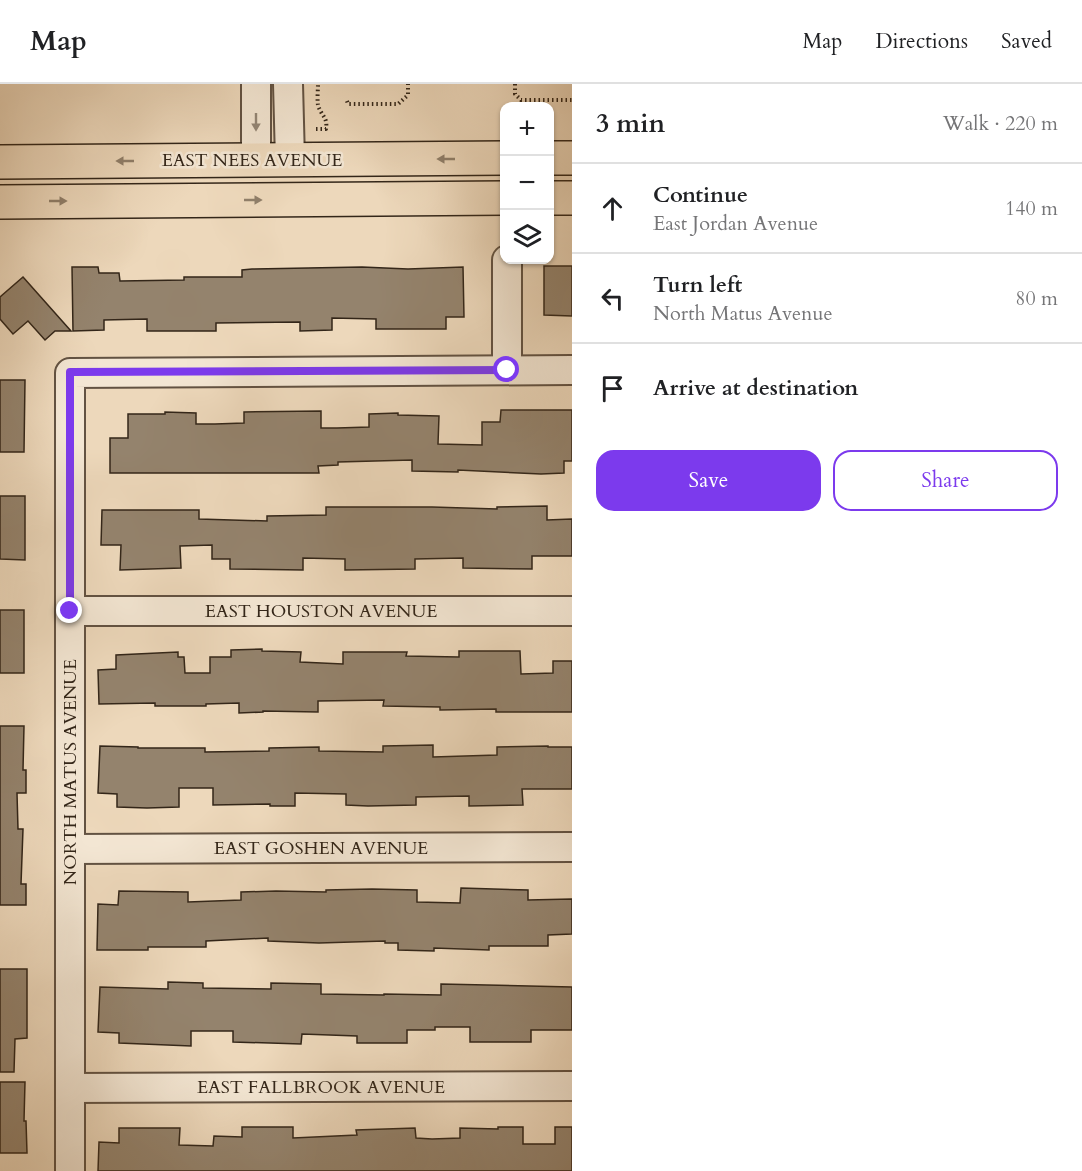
<!DOCTYPE html>
<meta charset="utf-8">
<style>
body{margin:0;font-family:Cardo,serif;background:#f6f6f6;color:#202124}
.controls{position:absolute;right:18px;top:18px;display:grid;overflow:hidden;border-radius:12px;box-shadow:0 2px 4px #0004}
.controls button{width:54px;height:54px;display:grid;place-items:center;padding:0;border:0;border-bottom:2px solid #e0e0e0;background:#fff;color:#202124;font:30px sans-serif}
.stop{position:absolute;width:18px;height:18px;margin:-14px;border:4px solid #7c3aed;border-radius:50%;background:#fff}
.stop.end{background:#7c3aed;border-color:#fff;box-shadow:0 2px 6px #0008}
.list{margin:0;padding:0;list-style:none}
h2{display:flex;justify-content:space-between;align-items:center;height:78px;margin:0;padding:0 24px;font-size:26px}
h2 small{font-size:20px;font-weight:400;color:#757577}
.list li{display:grid;grid-template-columns:39px 1fr auto;gap:18px;align-items:center;box-sizing:border-box;height:90px;padding:0 24px;border-top:2px solid #e0e0e0}
.list b{display:block;font-size:22px;white-space:nowrap}
.list p{margin:0;font-size:20px;white-space:nowrap;color:#757577}
.list em{font-size:20px;font-style:normal;color:#757577}
.actions{display:flex;gap:12px;padding:18px 24px}
.actions a{flex:1;padding:14px 0;border:2px solid #7c3aed;border-radius:18px;text-align:center;font-size:21px;color:#7c3aed}
.actions .main{background:#7c3aed;color:#fff}
.icon{flex:none;width:33px;height:33px;fill:none;stroke:currentColor;stroke-width:2;stroke-linecap:round;stroke-linejoin:round}
.map{position:relative;flex:none;width:572px;height:1087px;overflow:hidden}
header{display:flex;align-items:center;gap:36px;box-sizing:border-box;height:84px;padding:0 30px;background:#fff;border-bottom:2px solid #e0e0e0}
header strong{font-size:28px}
nav{display:flex;gap:33px;margin-inline-start:auto;font-size:21px}
main{display:flex}
aside{flex:1;background:#fff}
.map>svg:first-child{display:block}
.building{fill:#94836d;stroke:#332619;stroke-width:1.5}
.lines{fill:none;stroke-linecap:round;stroke-linejoin:round}
.minor-casing{stroke:#625242;stroke-width:32}
.major-casing{stroke:#332619;stroke-width:36}
.path{stroke:#332619;stroke-width:4;stroke-dasharray:1.5 3;stroke-linecap:butt}
.minor{stroke:#f3e6d3;stroke-width:28}
.major{stroke:#edd8bb;stroke-width:33}
.oneway{fill:#938676}
.oneway2{fill:#907f6a}
.route{stroke:#7c3aed;stroke-width:8}
.labels{text-anchor:middle;dominant-baseline:central;stroke-width:5;stroke-linejoin:round;paint-order:stroke}
.street-label{font-size:18px;fill:#332619;stroke:#f3e6d3}
</style>
<header>
<strong>Map</strong>
<nav><a>Map</a><a>Directions</a><a>Saved</a></nav>
</header>
<main>
<div class="map">
<svg width="572" height="1087" viewBox="0 0 572 1087">
<rect width="100%" height="100%" fill="#edd8bb"/>
<filter id="stains"><feTurbulence type="fractalNoise" baseFrequency=".00333" numOctaves="4"/><feColorMatrix values="0 0 0 0 .2 0 0 0 0 .09 0 0 0 0 .02 0 0 0 .5 -.17"/></filter>
<radialGradient id="worn" r=".72"><stop offset=".6" stop-color="#630" stop-opacity="0"/><stop offset="1" stop-color="#630" stop-opacity=".3"/></radialGradient>
<g class="building">
<path d="M 544,182 L 572,182 L 572,232 L 544,231 Z"/>
<path d="M 72,183 L 98,183 L 99,189 L 119,189 L 120,197 L 184,196 L 184,193 L 242,193 L 242,186 L 252,185 L 362,183 L 408,185 L 463,183 L 464,233 L 446,233 L 446,245 L 376,245 L 376,235 L 332,234 L 332,246 L 300,247 L 300,238 L 216,239 L 216,247 L 147,247 L 147,235 L 104,236 L 104,246 L 73,247 Z"/>
<path d="M 23,193 L 71,247 L 55,247 L 45,256 L 28,237 L 13,250 L 0,235 L 0,213 Z"/>
<path d="M 0,296 L 25,296 L 24,368 L 0,368 Z"/>
<path d="M 501,326 L 572,326 L 572,377 L 564,377 L 564,389 L 541,390 L 458,386 L 458,388 L 412,387 L 412,376 L 338,378 L 338,381 L 318,382 L 319,389 L 110,389 L 110,354 L 128,354 L 128,330 L 165,330 L 165,328 L 196,329 L 196,340 L 215,340 L 244,339 L 244,328 L 321,327 L 321,344 L 337,344 L 369,343 L 369,330 L 398,329 L 398,331 L 439,332 L 438,360 L 482,361 L 482,338 L 500,338 Z"/>
<path d="M 0,412 L 25,412 L 25,476 L 0,475 Z"/>
<path d="M 547,422 L 547,436 L 572,435 L 572,472 L 532,472 L 532,485 L 463,484 L 463,474 L 415,475 L 415,485 L 345,486 L 345,475 L 303,474 L 303,486 L 230,485 L 230,475 L 212,475 L 212,461 L 180,462 L 181,484 L 120,486 L 121,461 L 101,461 L 102,426 L 199,426 L 199,435 L 267,437 L 267,432 L 326,431 L 326,423 L 432,423 L 497,425 L 497,423 Z"/>
<rect x="0" y="526" width="24" height="63"/>
<path d="M 262,565 L 262,567 L 301,568 L 300,578 L 343,580 L 343,568 L 407,568 L 406,572 L 459,573 L 459,567 L 520,567 L 521,590 L 553,589 L 553,577 L 572,577 L 572,628 L 496,628 L 496,625 L 440,626 L 440,623 L 383,622 L 384,616 L 318,617 L 318,628 L 263,627 L 263,628 L 239,629 L 239,619 L 206,620 L 206,622 L 155,622 L 155,619 L 99,620 L 98,586 L 116,585 L 116,571 L 178,568 L 178,573 L 184,573 L 185,589 L 210,589 L 210,573 L 231,573 L 231,566 Z"/>
<path d="M 0,642 L 24,642 L 23,686 L 26,686 L 26,709 L 17,709 L 18,745 L 23,745 L 21,800 L 26,800 L 26,821 L 0,821 Z"/>
<path d="M 433,661 L 433,673 L 497,671 L 497,663 L 548,662 L 548,663 L 572,663 L 572,705 L 522,705 L 523,721 L 469,722 L 469,712 L 416,713 L 416,721 L 368,722 L 346,721 L 346,710 L 295,709 L 295,722 L 270,722 L 270,720 L 213,721 L 213,704 L 179,704 L 179,723 L 147,724 L 117,723 L 117,710 L 98,709 L 100,662 L 138,663 L 138,664 L 205,664 L 205,668 L 269,667 L 269,664 L 319,663 L 319,667 L 383,668 L 383,662 Z"/>
<path d="M 461,804 L 528,806 L 528,816 L 572,815 L 572,850 L 548,851 L 548,862 L 489,862 L 489,866 L 434,864 L 434,867 L 398,866 L 398,859 L 385,859 L 385,857 L 319,859 L 268,857 L 268,854 L 206,857 L 206,863 L 148,863 L 148,866 L 97,866 L 98,820 L 118,821 L 119,807 L 188,808 L 188,818 L 241,816 L 241,808 L 276,807 L 326,808 L 326,806 L 372,805 L 417,806 L 417,818 L 460,819 Z"/>
<path d="M 0,885 L 27,885 L 27,954 L 15,955 L 14,988 L 0,988 Z"/>
<path d="M 168,898 L 203,899 L 203,904 L 271,905 L 271,899 L 321,900 L 321,910 L 384,911 L 384,910 L 441,911 L 441,900 L 572,903 L 572,946 L 531,946 L 531,958 L 470,958 L 470,943 L 435,943 L 435,946 L 407,946 L 407,959 L 357,959 L 357,952 L 302,950 L 301,960 L 233,958 L 233,947 L 191,947 L 191,962 L 119,959 L 119,949 L 98,948 L 100,903 L 168,905 Z"/>
<path d="M 0,998 L 25,998 L 24,1037 L 26,1037 L 27,1069 L 0,1069 Z"/>
<path d="M 242,1043 L 293,1043 L 293,1054 L 357,1051 L 356,1046 L 415,1044 L 416,1054 L 432,1055 L 460,1054 L 460,1044 L 498,1045 L 498,1043 L 523,1043 L 523,1060 L 555,1060 L 555,1043 L 572,1043 L 572,1087 L 98,1087 L 99,1058 L 119,1059 L 119,1044 L 180,1044 L 179,1061 L 213,1062 L 214,1052 L 242,1053 Z"/>
</g>
<g class="lines">
<defs>
<g id="minor">
<path d="M 256,0 L 256,76"/>
<path d="M 288,0 L 290,76"/>
<path d="M 507,176 L 507,286"/>
<path d="M 70,527 L 572,527"/>
<path d="M 70,765 L 572,763"/>
<path d="M 70,1004 L 572,1002"/>
<path d="M 70,1087 L 70,289 L 572,286"/>
</g>
<g id="major">
<path d="M 550,74 L 572,74"/>
<path d="M 0,78 L 505,74"/>
<path d="M 550,114 L 572,114"/>
<path d="M 0,118 L 505,114"/>
</g>
</defs>
<use href="#minor" class="minor-casing"/>
<use href="#major" class="major-casing"/>
<g class="path">
<path d="M 515,0 L 515,10 L 521,16 L 572,16"/>
<path d="M 347,17 L 348,20 L 398,20 L 408,11 L 408,0"/>
<path d="M 316,45 L 326,45 C 328,33 321,32 318,21 C 317,15 318,6 318,0"/>
</g>
<use href="#minor" class="minor"/>
<use href="#major" class="major"/>
</g>
<defs><path id="oneway-solid" d="M-6-.8H1V-3.2L6.5 0L1 3.2V.8H-6Z" transform="scale(1.5)"/></defs>
<use class="oneway" href="#oneway-solid" transform="translate(256 38) rotate(90)"/>
<g class="oneway2">
<use href="#oneway-solid" transform="translate(446 75) rotate(180)"/>
<use href="#oneway-solid" transform="translate(125 77) rotate(180)"/>
<use href="#oneway-solid" transform="translate(253 116)"/>
<use href="#oneway-solid" transform="translate(58 117)"/>
</g>
<g class="lines">
<path class="route" d="M 70,527 L 70,288 L 507,286"/>
</g>
<g class="labels">
<g class="street-label">
<text x="252" y="76">EAST NEES AVENUE</text>
<text x="321" y="527">EAST HOUSTON AVENUE</text>
<text transform="translate(70 688) rotate(-90)">NORTH MATUS AVENUE</text>
<text x="321" y="764">EAST GOSHEN AVENUE</text>
<text x="321" y="1003">EAST FALLBROOK AVENUE</text>
</g>
</g>
<rect width="100%" height="100%" filter="url(#stains)"/>
<rect width="100%" height="100%" fill="url(#worn)"/>
</svg>
<div class="controls">
<button>+</button>
<button>−</button>
<button><svg class="icon" aria-label="layers" viewBox="0 0 24 24"><path d="M12 4l9 5-9 5-9-5zM3 14l9 5 9-5"/></svg></button>
</div>
<div class="stop" style="left:507px;top:286px"></div>
<div class="stop end" style="left:70px;top:527px"></div>
</div>
<aside>
<h2>3 min<small>Walk · 220 m</small></h2>
<ul class="list">
<li><svg class="icon" aria-label="ahead" viewBox="0 0 24 24"><path d="M12 20V5M6 11l6-6 6 6"/></svg><div><b>Continue</b><p>East Jordan Avenue</p></div><em>140 m</em></li>
<li><svg class="icon" aria-label="left" viewBox="0 0 24 24"><path d="M17 20v-9H6M10 6l-5 5 5 5"/></svg><div><b>Turn left</b><p>North Matus Avenue</p></div><em>80 m</em></li>
<li><svg class="icon" aria-label="arrive" viewBox="0 0 24 24"><path d="M6 21V4h12l-3 4 3 4H6"/></svg><div><b>Arrive at destination</b></div></li>
</ul>
<div class="actions"><a class="main">Save</a><a>Share</a></div>
</aside>
</main>
